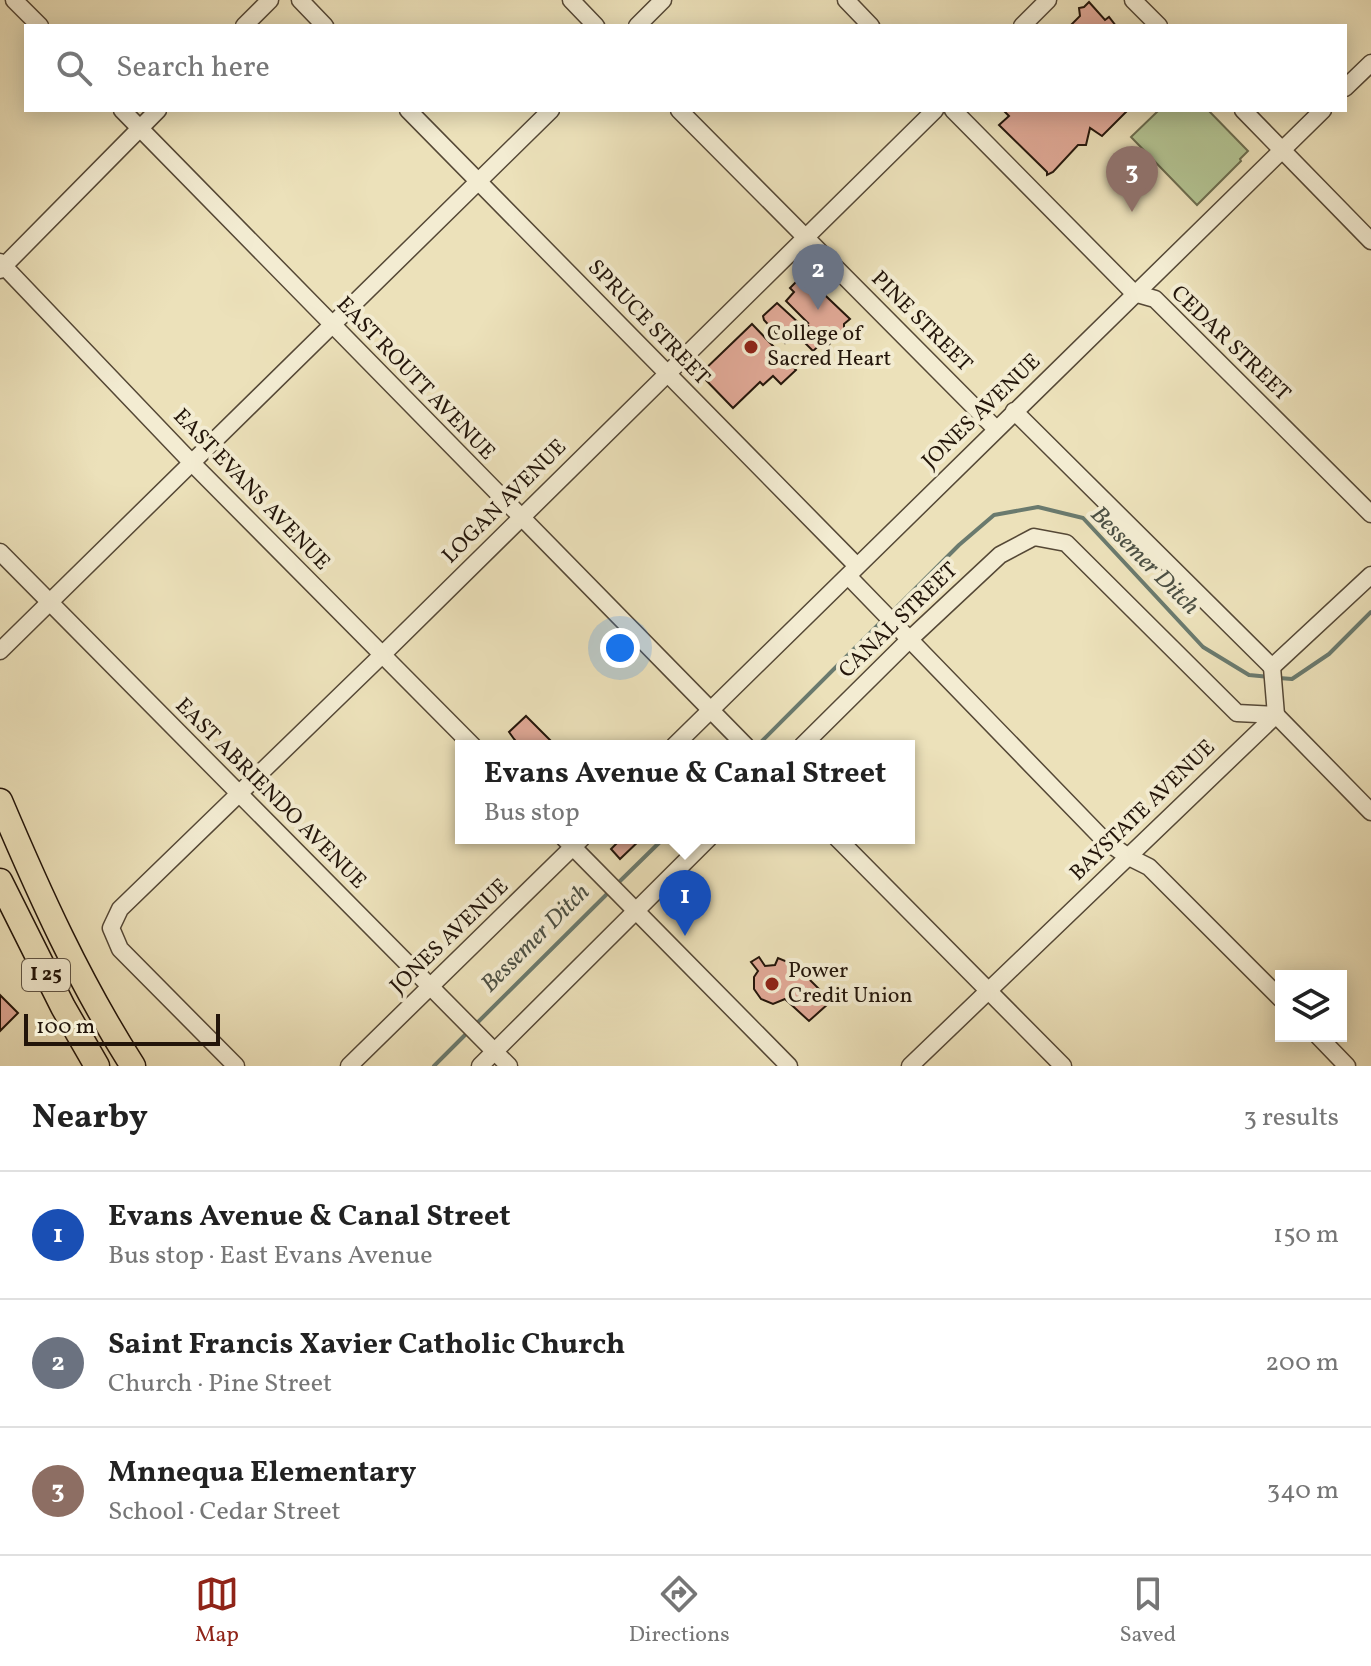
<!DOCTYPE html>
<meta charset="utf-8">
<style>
body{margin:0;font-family:Vollkorn,serif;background:#f6f6f6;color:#222}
.controls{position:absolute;right:24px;bottom:24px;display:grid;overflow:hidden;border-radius:0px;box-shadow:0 4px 20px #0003}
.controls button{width:72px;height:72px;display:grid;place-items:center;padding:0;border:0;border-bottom:2px solid #e0e0e0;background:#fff;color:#222;font:40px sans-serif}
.scale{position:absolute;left:24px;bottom:20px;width:196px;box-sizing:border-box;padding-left:8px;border:4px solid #23150a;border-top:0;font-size:22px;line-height:28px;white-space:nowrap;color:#23150a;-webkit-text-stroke:6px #f3ecd2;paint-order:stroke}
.you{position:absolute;left:620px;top:648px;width:28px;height:28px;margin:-20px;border:6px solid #fff;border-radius:50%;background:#1a73e8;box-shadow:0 0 0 12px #1a73e833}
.badge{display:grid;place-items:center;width:52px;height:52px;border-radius:50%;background:#8f2418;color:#fff;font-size:26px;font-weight:700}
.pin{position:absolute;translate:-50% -66px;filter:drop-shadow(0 2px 4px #0008)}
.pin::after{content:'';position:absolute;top:42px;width:28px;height:24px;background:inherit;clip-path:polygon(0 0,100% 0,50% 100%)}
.popup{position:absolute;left:455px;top:740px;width:460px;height:104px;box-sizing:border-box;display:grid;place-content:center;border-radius:0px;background:#fff;filter:drop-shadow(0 2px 6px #0005);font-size:26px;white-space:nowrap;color:#767676}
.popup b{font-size:30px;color:#222}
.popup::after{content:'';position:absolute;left:50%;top:100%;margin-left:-16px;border:16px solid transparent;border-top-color:#fff}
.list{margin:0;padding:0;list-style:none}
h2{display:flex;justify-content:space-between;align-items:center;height:104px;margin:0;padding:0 32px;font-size:34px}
h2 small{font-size:26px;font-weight:400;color:#767676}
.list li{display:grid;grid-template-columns:52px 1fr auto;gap:24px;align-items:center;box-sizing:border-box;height:128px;padding:0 32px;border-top:2px solid #e0e0e0}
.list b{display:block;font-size:30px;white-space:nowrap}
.list p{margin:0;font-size:26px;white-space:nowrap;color:#767676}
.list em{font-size:26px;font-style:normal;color:#767676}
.icon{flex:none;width:44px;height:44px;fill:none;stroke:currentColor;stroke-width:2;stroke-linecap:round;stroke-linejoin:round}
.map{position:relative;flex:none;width:1371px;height:1066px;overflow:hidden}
.search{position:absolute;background:#fff;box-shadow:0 4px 20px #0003;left:24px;right:24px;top:24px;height:88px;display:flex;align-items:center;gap:20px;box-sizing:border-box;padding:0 28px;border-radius:0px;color:#767676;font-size:30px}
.sheet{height:488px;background:#fff}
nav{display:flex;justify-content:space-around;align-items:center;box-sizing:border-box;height:112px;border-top:2px solid #e0e0e0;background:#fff;font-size:22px;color:#767676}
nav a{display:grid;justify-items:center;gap:4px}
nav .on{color:#8f2418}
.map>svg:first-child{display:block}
.green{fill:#b3c493;stroke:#6b6c4e;stroke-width:2}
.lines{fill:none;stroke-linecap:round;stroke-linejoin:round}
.stream{stroke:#6a7a6e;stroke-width:4}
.building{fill:#e1a997;stroke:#23150a;stroke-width:2}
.minor-casing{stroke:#554836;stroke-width:19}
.highway-casing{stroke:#23150a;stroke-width:27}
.minor{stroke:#f3ecd2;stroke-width:16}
.highway{stroke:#ece1ba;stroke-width:24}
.poi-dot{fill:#8f2418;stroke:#f3ecd2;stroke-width:3}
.labels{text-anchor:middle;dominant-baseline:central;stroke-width:8;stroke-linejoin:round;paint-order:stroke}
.shield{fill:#f3ecd2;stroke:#615646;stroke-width:2}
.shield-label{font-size:20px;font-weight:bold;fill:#23150a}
.street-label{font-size:22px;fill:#23150a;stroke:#f3ecd2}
.poi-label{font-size:22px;fill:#23150a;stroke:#f3ecd2;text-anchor:start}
.water-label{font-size:24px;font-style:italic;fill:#4c5044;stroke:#f3ecd2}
</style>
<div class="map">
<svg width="1371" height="1066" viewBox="0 0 1371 1066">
<rect width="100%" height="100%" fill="#ece1ba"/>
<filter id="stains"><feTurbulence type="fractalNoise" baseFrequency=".0025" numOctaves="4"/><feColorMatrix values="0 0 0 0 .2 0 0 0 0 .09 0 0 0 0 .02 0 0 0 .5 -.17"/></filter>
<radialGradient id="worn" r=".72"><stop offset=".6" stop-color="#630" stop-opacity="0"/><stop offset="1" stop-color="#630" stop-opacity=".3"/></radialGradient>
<path class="green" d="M 1159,110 L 1208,110 L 1248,151 L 1240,159 L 1241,161 L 1197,205 L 1131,137 Z"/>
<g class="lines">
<g class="stream">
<path d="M 892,612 L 959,545 L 994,515 L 1038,507 L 1083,518 L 1203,647 L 1249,675 L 1270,677"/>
<path d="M 1279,678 L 1292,679 L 1329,654 L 1371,612"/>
<path d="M 757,746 L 885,618"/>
<path d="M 617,884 L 664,838"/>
<path d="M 475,1025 L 611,890"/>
<path d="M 434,1066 L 469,1031"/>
</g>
</g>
<g class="building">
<path d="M 1089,2 L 1105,20 L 1109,17 L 1116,26 L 1065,26 L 1070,26 L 1080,16 L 1079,8 L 1084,7 Z"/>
<path d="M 1003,110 L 1128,110 L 1102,136 L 1090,128 L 1086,145 L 1078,145 L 1053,172 L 1047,175 L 1047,172 L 999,125 L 1009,116 Z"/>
<path d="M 808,279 L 850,319 L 844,324 L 844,332 L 840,337 L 834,336 L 829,345 L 806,324 L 808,323 L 786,301 L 794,292 L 790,288 L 797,281 L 801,285 Z"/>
<path d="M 777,303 L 801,325 L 785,343 L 764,320 L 763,316 Z"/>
<path d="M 752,324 L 796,370 L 781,384 L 773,376 L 763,385 L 760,382 L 733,408 L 700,374 Z"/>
<path d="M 806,327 L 821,344 L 813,351 L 797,335 Z"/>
<path d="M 526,716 L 553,743 L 550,746 L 520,746 L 514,739 L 509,732 Z"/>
<path d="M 622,838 L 642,838 L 620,859 L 611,849 Z"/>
<path d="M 759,957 L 765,966 L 775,965 L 778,958 L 795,965 L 829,999 L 829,1003 L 809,1021 L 785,999 L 773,1004 L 761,999 L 754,989 L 754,977 L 758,971 L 751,962 Z"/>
<path d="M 0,995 L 18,1013 L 0,1031 Z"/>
</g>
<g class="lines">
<defs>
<g id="minor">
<path d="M 14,0 L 40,26"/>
<path d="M 300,0 L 325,26"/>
<path d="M 571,0 L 596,26"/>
<path d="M 846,0 L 871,26"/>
<path d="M 1133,0 L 1159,26"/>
<path d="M 244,26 L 270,0"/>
<path d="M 637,26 L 663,0"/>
<path d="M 1022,26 L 1048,0"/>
<path d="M 1345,88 L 1371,63"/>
<path d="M 122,110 L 746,746"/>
<path d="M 408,110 L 857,566"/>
<path d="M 679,110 L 996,429"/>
<path d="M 953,110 L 1134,293 L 1155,299 L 1371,514"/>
<path d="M 1243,110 L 1371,241"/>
<path d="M 0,262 L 192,463 L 473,746"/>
<path d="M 0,270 L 158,110"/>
<path d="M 1014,411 L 1272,667"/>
<path d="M 0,552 L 509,1066"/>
<path d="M 848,576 L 1103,839 L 1127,856 L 1149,867 L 1281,999"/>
<path d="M 0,651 L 551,110"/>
<path d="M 1272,667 L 1371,575"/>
<path d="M 674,746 L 1323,110"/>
<path d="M 802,746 L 909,640 L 1000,555 L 1034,537 L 1066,543 L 1237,713 L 1276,715 L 1371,812"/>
<path d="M 564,838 L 789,1066"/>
<path d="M 837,838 L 1063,1066"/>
<path d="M 1318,1036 L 1347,1066"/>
<path d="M 236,1066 L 120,949 L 111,928 L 120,909 L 382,655 L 935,110"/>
<path d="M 349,1066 L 582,838"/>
<path d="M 480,1066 L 709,838"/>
<path d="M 910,1066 L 1276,715 L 1272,667"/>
</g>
<g id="highway">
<path d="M 0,801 C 39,893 79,982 133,1066"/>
<path d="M 0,881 L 63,1007 L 97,1066"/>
</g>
</defs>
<use href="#minor" class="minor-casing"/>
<use href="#highway" class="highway-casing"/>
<use href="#minor" class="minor"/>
<use href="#highway" class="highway"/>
</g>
<g class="poi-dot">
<circle cx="751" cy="347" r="8"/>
<circle cx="772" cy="984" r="8"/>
</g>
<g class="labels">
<rect class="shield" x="22" y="959" width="48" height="32" rx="6"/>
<g class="shield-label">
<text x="46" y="975">I 25</text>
</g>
<g class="street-label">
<text transform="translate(921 322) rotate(45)">PINE STREET</text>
<text transform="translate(648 323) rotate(46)">SPRUCE STREET</text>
<text transform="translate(1230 344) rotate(44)">CEDAR STREET</text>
<text transform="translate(415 379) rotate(46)">EAST ROUTT AVENUE</text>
<text transform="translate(982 412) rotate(-44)">JONES AVENUE</text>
<text transform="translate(251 490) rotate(46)">EAST EVANS AVENUE</text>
<text transform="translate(505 502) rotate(-45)">LOGAN AVENUE</text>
<text transform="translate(899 621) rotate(-44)">CANAL STREET</text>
<text transform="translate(270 794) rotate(45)">EAST ABRIENDO AVENUE</text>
<text transform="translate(1143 811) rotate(-44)">BAYSTATE AVENUE</text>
<text transform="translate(450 937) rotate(-44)">JONES AVENUE</text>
</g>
<g class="poi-label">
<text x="767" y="334">College of<tspan x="767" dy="25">Sacred Heart</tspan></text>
<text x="788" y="971">Power<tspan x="788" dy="25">Credit Union</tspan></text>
</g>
<g class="water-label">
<text transform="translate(1144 561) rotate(45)">Bessemer Ditch</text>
<text transform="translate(536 939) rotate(-45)">Bessemer Ditch</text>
</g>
</g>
<rect width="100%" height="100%" filter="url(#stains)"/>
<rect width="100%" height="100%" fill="url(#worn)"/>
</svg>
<div class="controls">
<button><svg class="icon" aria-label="layers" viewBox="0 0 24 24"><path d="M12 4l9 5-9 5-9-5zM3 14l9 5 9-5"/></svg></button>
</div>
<div class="scale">100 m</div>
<div class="you"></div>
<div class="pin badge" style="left:685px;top:936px;background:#1a4fb4">1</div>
<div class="popup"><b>Evans Avenue &amp; Canal Street</b>Bus stop</div>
<div class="pin badge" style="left:818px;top:310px;background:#6b7280">2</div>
<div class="pin badge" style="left:1132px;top:212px;background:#8d6e63">3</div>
<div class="search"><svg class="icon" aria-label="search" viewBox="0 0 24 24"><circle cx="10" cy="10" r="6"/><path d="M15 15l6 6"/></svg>Search here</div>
</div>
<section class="sheet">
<h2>Nearby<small>3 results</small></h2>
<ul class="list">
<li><span class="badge" style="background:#1a4fb4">1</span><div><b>Evans Avenue &amp; Canal Street</b><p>Bus stop · East Evans Avenue</p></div><em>150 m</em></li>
<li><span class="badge" style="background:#6b7280">2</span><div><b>Saint Francis Xavier Catholic Church</b><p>Church · Pine Street</p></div><em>200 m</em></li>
<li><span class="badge" style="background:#8d6e63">3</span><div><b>Mnnequa Elementary</b><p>School · Cedar Street</p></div><em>340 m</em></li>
</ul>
</section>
<nav>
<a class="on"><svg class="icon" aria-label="map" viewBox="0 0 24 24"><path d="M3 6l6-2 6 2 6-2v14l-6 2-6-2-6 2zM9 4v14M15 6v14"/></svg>Map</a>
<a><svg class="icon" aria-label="directions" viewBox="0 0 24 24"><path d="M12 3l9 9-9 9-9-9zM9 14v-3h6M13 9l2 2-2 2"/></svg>Directions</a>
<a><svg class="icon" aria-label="saved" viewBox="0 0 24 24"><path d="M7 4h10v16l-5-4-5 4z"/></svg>Saved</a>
</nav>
